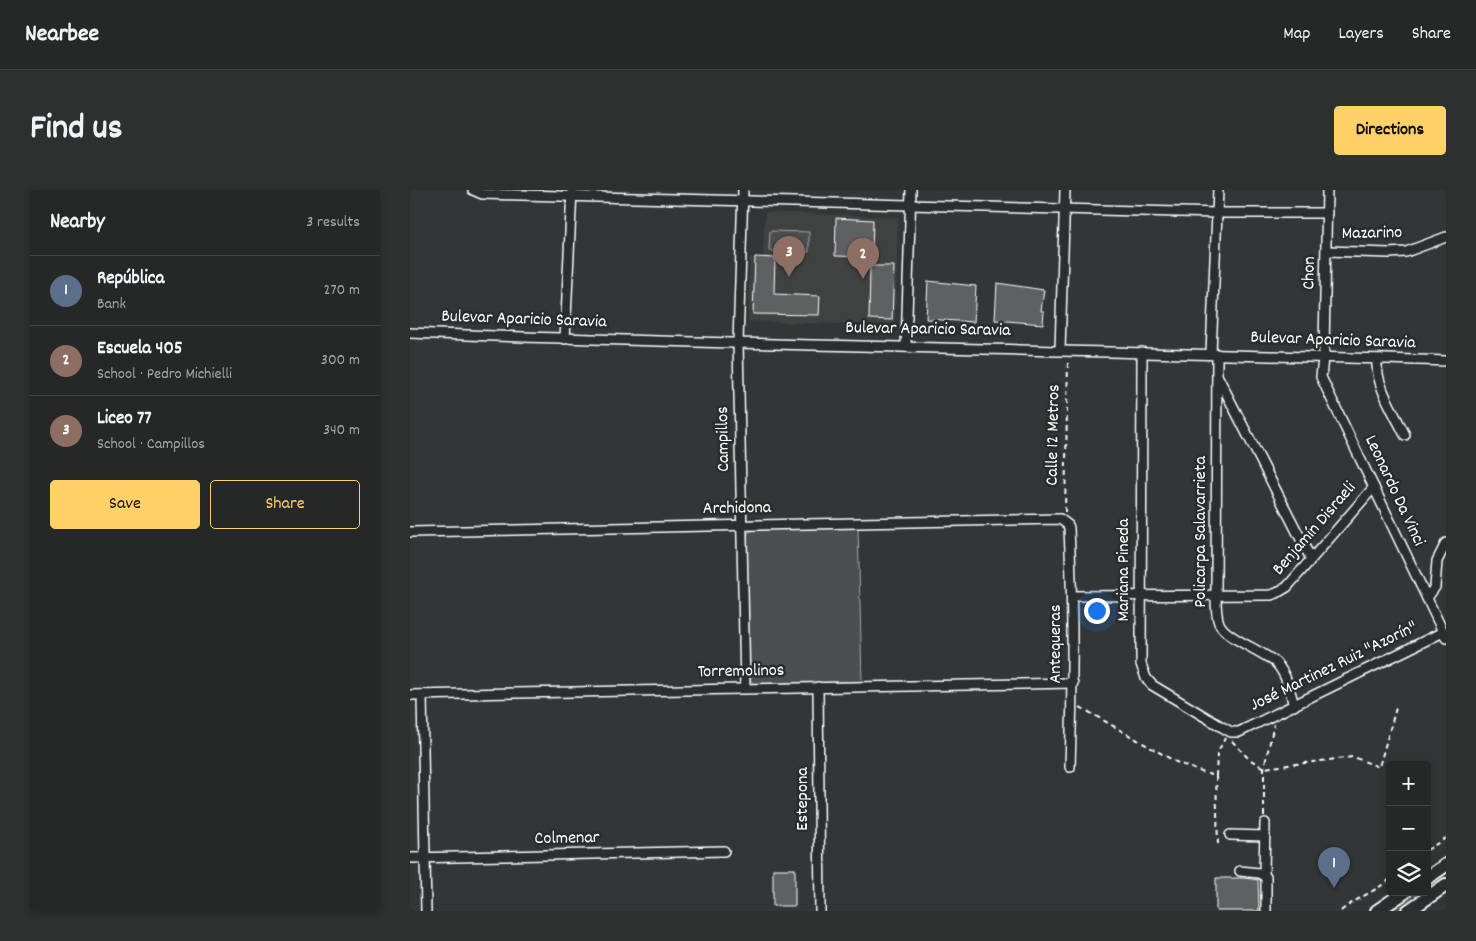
<!DOCTYPE html>
<meta charset="utf-8">
<style>
body{margin:0;font-family:Dekko,sans-serif;background:#2e3030;color:#f1f3f6}
.controls{position:absolute;right:15px;bottom:15px;display:grid;overflow:hidden;border-radius:5px;box-shadow:0 2px 8px #0003}
.controls button{width:45px;height:45px;display:grid;place-items:center;padding:0;border:0;border-bottom:1px solid #424445;background:#262828;color:#f1f3f6;font:25px sans-serif}
.you{position:absolute;left:686px;top:420px;width:18px;height:18px;margin:-12px;border:4px solid #fff;border-radius:50%;background:#1a73e8;box-shadow:0 0 0 8px #1a73e833}
.badge{display:grid;place-items:center;width:32px;height:32px;border-radius:50%;background:#ffd166;color:#fff;font-size:16px;font-weight:700}
.pin{position:absolute;translate:-50% -41px;filter:drop-shadow(0 1px 2px #0008)}
.pin::after{content:'';position:absolute;top:26px;width:18px;height:15px;background:inherit;clip-path:polygon(0 0,100% 0,50% 100%)}
.list{margin:0;padding:0;list-style:none}
h2{display:flex;justify-content:space-between;align-items:center;height:65px;margin:0;padding:0 20px;font-size:21px}
h2 small{font-size:16px;font-weight:400;color:#a4a6a8}
.list li{display:grid;grid-template-columns:32px 1fr auto;gap:15px;align-items:center;box-sizing:border-box;height:70px;padding:0 20px;border-top:1px solid #424445}
.list b{display:block;font-size:19px;white-space:nowrap}
.list p{margin:0;font-size:16px;white-space:nowrap;color:#a4a6a8}
.list em{font-size:16px;font-style:normal;color:#a4a6a8}
.actions{display:flex;gap:10px;padding:15px 20px}
.actions a{flex:1;padding:11px 0;border:1px solid #ffd166;border-radius:5px;text-align:center;font-size:18px;color:#ffd166}
.actions .main{background:#ffd166;color:#111}
.icon{flex:none;width:28px;height:28px;fill:none;stroke:currentColor;stroke-width:2;stroke-linecap:round;stroke-linejoin:round}
.map{position:relative;flex:none;width:1036px;height:721px;overflow:hidden;border-radius:5px}
header{display:flex;align-items:center;gap:30px;box-sizing:border-box;height:70px;padding:0 25px;background:#262828;border-bottom:1px solid #424445}
header strong{font-size:24px}
nav{display:flex;gap:28px;margin-inline-start:auto;font-size:18px}
.intro{display:flex;align-items:center;justify-content:space-between;box-sizing:border-box;height:120px;padding:0 30px}
h1{margin:0;font-size:35px}
.button{padding:12px 22px;border-radius:5px;background:#ffd166;color:#111;font-size:18px;font-weight:700}
main{display:flex;gap:30px;padding:0 30px}
aside{flex:1;background:#262828;border-radius:5px;box-shadow:0 2px 8px #0003}
.map>svg:first-child{display:block}
.built{fill:#404243}
.green{fill:#4c4f50;stroke:#a6a7a8}
.building{fill:#5f6162;stroke:#fff}
.lines{fill:none;stroke-linecap:round;stroke-linejoin:round}
.minor-casing{stroke:#fff;stroke-width:12}
.highway-casing{stroke:#fff;stroke-width:16}
.path{stroke:#fff;stroke-width:2;stroke-dasharray:5 4;stroke-linecap:butt}
.minor{stroke:#2a2d2e;stroke-width:9}
.highway{stroke:#2a2d2e;stroke-width:12}
.labels{text-anchor:middle;dominant-baseline:central;stroke-width:5;stroke-linejoin:round;paint-order:stroke}
.street-label{font-size:18px;fill:#fff;stroke:#2a2d2e}
</style>
<header>
<strong>Nearbee</strong>
<nav><a>Map</a><a>Layers</a><a>Share</a></nav>
</header>
<div class="intro"><h1>Find us</h1><a class="button">Directions</a></div>
<main>
<aside>
<h2>Nearby<small>3 results</small></h2>
<ul class="list">
<li><span class="badge" style="background:#5c6f8a">1</span><div><b>República</b><p>Bank</p></div><em>270 m</em></li>
<li><span class="badge" style="background:#8d6e63">2</span><div><b>Escuela 405</b><p>School · Pedro Michielli</p></div><em>300 m</em></li>
<li><span class="badge" style="background:#8d6e63">3</span><div><b>Liceo 77</b><p>School · Campillos</p></div><em>340 m</em></li>
</ul>
<div class="actions"><a class="main">Save</a><a>Share</a></div>
</aside>
<div class="map">
<svg width="1036" height="721" viewBox="0 0 1036 721">
<rect width="100%" height="100%" fill="#333536"/>
<filter id="ink" filterUnits="userSpaceOnUse"><feTurbulence type="fractalNoise" baseFrequency=".02" numOctaves="2"/><feDisplacementMap in="SourceGraphic" scale="10" xChannelSelector="R" yChannelSelector="G"/><feConvolveMatrix kernelMatrix="1 2 1 2 8 2 1 2 1" color-interpolation-filters="sRGB"/></filter>
<g filter="url(#ink)">
<path class="built" d="M 355,22 L 488,27 L 485,136 L 338,131 L 340,67 L 353,67 Z"/>
<g class="green">
<path d="M 360,41 L 399,42 L 399,62 L 359,61 Z"/>
<path d="M 448,336 L 452,492 L 345,494 L 340,490 L 338,485 L 336,351 L 338,343 L 347,338 Z"/>
<path d="M 1004,702 L 1014,702 L 987,721 L 977,721 Z"/>
</g>
<g class="building">
<path d="M 426,28 L 463,30 L 462,67 L 425,66 Z"/>
<path d="M 345,67 L 365,68 L 364,104 L 410,106 L 409,125 L 343,124 Z"/>
<path d="M 460,76 L 484,76 L 482,130 L 459,129 Z"/>
<path d="M 518,91 L 566,96 L 564,132 L 516,129 Z"/>
<path d="M 587,93 L 634,100 L 631,121 L 634,121 L 633,134 L 585,130 Z"/>
<rect x="363" y="679" width="22" height="37"/>
<path d="M 806,688 L 835,688 L 848,690 L 849,721 L 806,721 Z"/>
</g>
<g class="lines">
<defs>
<g id="minor">
<path d="M 63,0 L 72,4 L 808,23 L 917,23"/>
<path d="M 333,0 L 328,152 L 335,498"/>
<path d="M 917,0 L 914,158 L 911,187 L 1036,448"/>
<path d="M 917,61 L 979,63 L 996,62 L 1036,47"/>
<path d="M 0,143 C 345,156 691,160 1036,171"/>
<path d="M 155,149 L 162,0"/>
<path d="M 496,156 L 501,0"/>
<path d="M 650,160 L 655,0"/>
<path d="M 732,162 L 731,474 L 736,488 L 742,495 L 812,537 L 821,542 L 829,542 L 1033,442"/>
<path d="M 801,163 L 808,0"/>
<path d="M 807,164 L 806,406 C 806,415 806,425 809,433 C 815,448 853,461 866,473 C 877,485 880,501 884,516"/>
<path d="M 967,169 C 965,195 984,222 995,245"/>
<path d="M 808,187 L 901,369"/>
<path d="M 0,342 L 650,329 L 658,335 L 659,338 C 663,418 663,497 660,577"/>
<path d="M 662,406 L 861,405 L 867,403 L 877,397 L 964,297"/>
<path d="M 1017,408 L 1025,397 L 1027,371 L 1036,353"/>
<path d="M 408,497 L 410,721"/>
<path d="M 0,505 L 663,493"/>
<path d="M 12,505 L 16,721"/>
<path d="M 820,645 L 855,646"/>
<path d="M 0,668 L 314,661"/>
<path d="M 830,681 L 849,683 L 856,687 L 856,721"/>
<path d="M 854,685 L 855,633"/>
</g>
<g id="highway">
<path d="M 1017,688 L 1036,675"/>
<path d="M 967,721 L 995,702"/>
<path d="M 998,721 L 1036,695"/>
</g>
</defs>
<use href="#minor" class="minor-casing"/>
<use href="#highway" class="highway-casing"/>
<g class="path">
<path d="M 655,322 L 658,169"/>
<path d="M 670,517 L 766,572 L 794,583 L 806,586 L 807,564 L 815,548"/>
<path d="M 822,551 L 839,569 L 854,578 L 943,567 L 969,577 L 986,518"/>
<path d="M 806,586 L 808,656"/>
<path d="M 854,626 L 854,578 L 864,534"/>
<path d="M 1017,660 L 1036,648"/>
<path d="M 931,721 C 946,708 965,702 980,689"/>
</g>
<use href="#minor" class="minor"/>
<use href="#highway" class="highway"/>
</g>
</g>
<g class="labels">
<g class="street-label">
<text transform="translate(962 44) rotate(-1)">Mazarino</text>
<text transform="translate(900 83) rotate(-89)">Chon</text>
<text transform="translate(114 130) rotate(2)">Bulevar Aparicio Saravia</text>
<text transform="translate(518 140) rotate(1)">Bulevar Aparicio Saravia</text>
<text transform="translate(923 151) rotate(2)">Bulevar Aparicio Saravia</text>
<text transform="translate(644 245) rotate(-89)">Calle 12 Metros</text>
<text transform="translate(314 249) rotate(-91)">Campillos</text>
<text transform="translate(984 301) rotate(65)">Leonardo Da Vinci</text>
<text transform="translate(327 319) rotate(-1)">Archidona</text>
<text transform="translate(905 339) rotate(-49)">Benjamín Disraeli</text>
<text transform="translate(791 342) rotate(-90)">Policarpa Salavarrieta</text>
<text transform="translate(714 380) rotate(-90)">Mariana Pineda</text>
<text transform="translate(646 454) rotate(-90)">Antequeras</text>
<text transform="translate(924 477) rotate(-26)">José Martinez Ruiz "Azorín"</text>
<text transform="translate(331 482) rotate(-1)">Torremolinos</text>
<text transform="translate(393 609) rotate(-90)">Estepona</text>
<text transform="translate(157 649) rotate(-1)">Colmenar</text>
</g>
</g>
</svg>
<div class="controls">
<button>+</button>
<button>−</button>
<button><svg class="icon" aria-label="layers" viewBox="0 0 24 24"><path d="M12 4l9 5-9 5-9-5zM3 14l9 5 9-5"/></svg></button>
</div>
<div class="you"></div>
<div class="pin badge" style="left:924px;top:698px;background:#5c6f8a">1</div>
<div class="pin badge" style="left:453px;top:89px;background:#8d6e63">2</div>
<div class="pin badge" style="left:379px;top:87px;background:#8d6e63">3</div>
</div>
</main>
